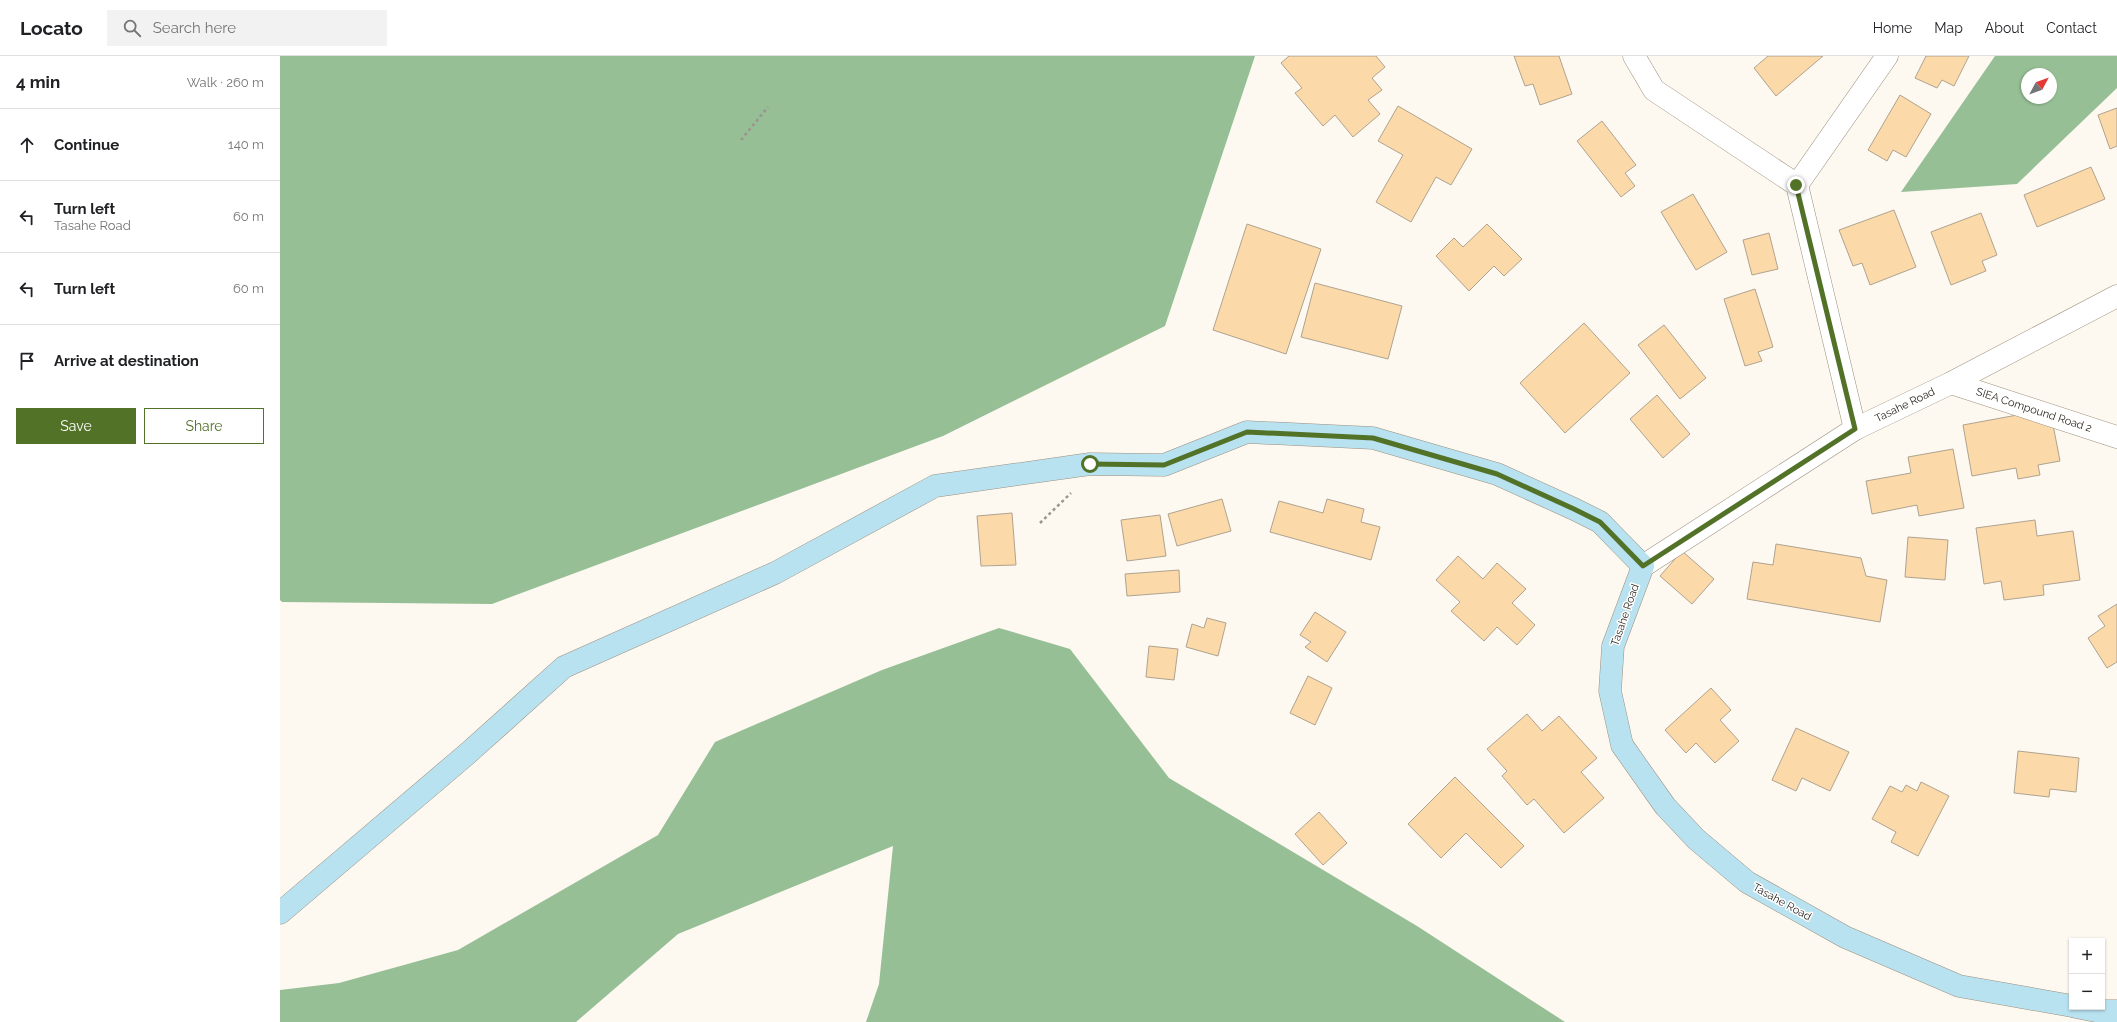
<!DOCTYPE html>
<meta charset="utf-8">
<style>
body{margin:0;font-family:Raleway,sans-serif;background:#f2f2f2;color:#202124}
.controls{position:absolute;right:12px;bottom:12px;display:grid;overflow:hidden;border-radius:0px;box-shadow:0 1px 3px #0004}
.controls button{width:36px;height:36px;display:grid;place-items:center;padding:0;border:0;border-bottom:1px solid #e0e0e0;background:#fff;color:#202124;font:20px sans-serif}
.compass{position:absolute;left:1741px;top:12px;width:36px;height:36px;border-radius:50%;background:#fff;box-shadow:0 1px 3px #0004;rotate:49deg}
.stop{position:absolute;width:12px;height:12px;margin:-9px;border:3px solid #527228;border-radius:50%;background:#fff}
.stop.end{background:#527228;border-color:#fff;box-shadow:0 1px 4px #0008}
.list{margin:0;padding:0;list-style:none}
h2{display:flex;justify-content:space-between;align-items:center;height:52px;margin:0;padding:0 16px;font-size:17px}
h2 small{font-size:13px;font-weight:400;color:#757577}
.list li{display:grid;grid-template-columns:26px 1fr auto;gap:12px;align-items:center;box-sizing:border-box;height:72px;padding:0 16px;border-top:1px solid #e0e0e0}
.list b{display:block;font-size:15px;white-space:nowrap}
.list p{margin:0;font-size:13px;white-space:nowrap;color:#757577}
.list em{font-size:13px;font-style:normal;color:#757577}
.actions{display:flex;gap:8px;padding:12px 16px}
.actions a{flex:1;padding:9px 0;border:1px solid #527228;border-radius:0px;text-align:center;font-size:14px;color:#527228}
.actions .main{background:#527228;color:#fff}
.icon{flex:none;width:22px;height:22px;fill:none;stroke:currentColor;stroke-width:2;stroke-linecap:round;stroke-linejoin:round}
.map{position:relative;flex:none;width:1837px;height:966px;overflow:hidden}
header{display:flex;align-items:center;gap:24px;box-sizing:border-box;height:56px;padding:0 20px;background:#fff;border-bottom:1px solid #e0e0e0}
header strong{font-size:19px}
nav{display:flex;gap:22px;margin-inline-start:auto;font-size:14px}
.search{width:280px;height:36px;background:#f2f2f2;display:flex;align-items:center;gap:10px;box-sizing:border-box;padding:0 14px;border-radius:0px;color:#757577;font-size:15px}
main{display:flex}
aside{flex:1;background:#fff}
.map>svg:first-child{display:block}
.forest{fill:#96bf95;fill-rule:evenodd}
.building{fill:#fbd9a8;stroke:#afa390}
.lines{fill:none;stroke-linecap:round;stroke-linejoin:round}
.street-casing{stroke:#9d907e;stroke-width:23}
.secondary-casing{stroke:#9d907e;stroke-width:23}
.path{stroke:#9a958e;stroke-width:2.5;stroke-dasharray:3 3;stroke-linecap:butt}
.street{stroke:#fff;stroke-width:22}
.secondary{stroke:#b9e2f1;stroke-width:22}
.route{stroke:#527228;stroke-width:5}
.labels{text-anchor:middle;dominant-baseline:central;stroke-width:3;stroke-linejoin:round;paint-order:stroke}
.street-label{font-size:11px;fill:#2d2821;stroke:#fff}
</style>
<header>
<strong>Locato</strong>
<div class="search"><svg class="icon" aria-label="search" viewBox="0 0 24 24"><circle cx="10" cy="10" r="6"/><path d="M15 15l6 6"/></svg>Search here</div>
<nav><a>Home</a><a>Map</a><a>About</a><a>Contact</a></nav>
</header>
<main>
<aside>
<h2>4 min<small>Walk · 260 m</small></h2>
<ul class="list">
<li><svg class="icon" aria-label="ahead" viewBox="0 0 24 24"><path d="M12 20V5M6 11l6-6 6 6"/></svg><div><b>Continue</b></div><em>140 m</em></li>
<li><svg class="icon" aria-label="left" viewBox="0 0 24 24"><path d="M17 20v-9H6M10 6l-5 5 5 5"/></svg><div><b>Turn left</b><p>Tasahe Road</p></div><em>60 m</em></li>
<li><svg class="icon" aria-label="left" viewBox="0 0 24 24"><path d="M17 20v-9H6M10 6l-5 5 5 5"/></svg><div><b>Turn left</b></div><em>60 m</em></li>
<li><svg class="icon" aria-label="arrive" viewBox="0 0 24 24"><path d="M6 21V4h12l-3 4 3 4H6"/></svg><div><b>Arrive at destination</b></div></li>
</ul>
<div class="actions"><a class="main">Save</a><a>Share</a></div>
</aside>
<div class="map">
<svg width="1837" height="966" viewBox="0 0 1837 966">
<rect width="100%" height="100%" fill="#fdf8f0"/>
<g class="forest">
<path d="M 0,0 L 975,0 L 885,270 L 663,380 L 212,548 L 2,546 L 0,544 Z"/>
<path d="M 1715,0 L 1837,0 L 1837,32 L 1737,128 L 1621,136 ZM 1747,18 L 1771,18 L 1771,42 L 1747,42 Z"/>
<path d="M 719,572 L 790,593 L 889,722 L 1137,870 L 1285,966 L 586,966 L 599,928 L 613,790 L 398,878 L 296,966 L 0,966 L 0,934 L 59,927 L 178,894 L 378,779 L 435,686 L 602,614 Z"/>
</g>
<g class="building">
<path d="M 1009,0 L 1096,0 L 1105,11 L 1092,22 L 1102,34 L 1088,44 L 1100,58 L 1073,81 L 1055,59 L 1043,70 L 1015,37 L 1022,32 L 1001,7 Z"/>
<path d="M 1234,0 L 1279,0 L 1292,38 L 1260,49 L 1253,28 L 1245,30 Z"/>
<path d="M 1488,0 L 1543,0 L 1496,40 L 1474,12 Z"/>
<path d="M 1646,0 L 1689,0 L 1674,30 L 1662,24 L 1657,32 L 1635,22 Z"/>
<path d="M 1620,39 L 1651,58 L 1626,101 L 1613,94 L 1607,105 L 1588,94 Z"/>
<path d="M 1118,50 L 1192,93 L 1171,129 L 1156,121 L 1131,166 L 1096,146 L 1123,99 L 1098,85 Z"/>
<path d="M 1837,52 L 1837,90 L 1830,93 L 1818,59 Z"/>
<path d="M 1322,65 L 1356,109 L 1345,117 L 1355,130 L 1341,141 L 1297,85 Z"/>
<path d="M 1811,111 L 1825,143 L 1757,171 L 1744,139 Z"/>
<path d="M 1413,138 L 1447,196 L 1416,214 L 1381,156 Z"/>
<path d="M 1614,154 L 1636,211 L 1590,229 L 1582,207 L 1573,210 L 1559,174 Z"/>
<path d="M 1701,157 L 1717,199 L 1702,205 L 1706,215 L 1671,229 L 1651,176 Z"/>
<path d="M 967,168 L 1041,193 L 1006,298 L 933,274 Z"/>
<path d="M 1207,168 L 1242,203 L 1224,220 L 1214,210 L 1189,235 L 1156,200 L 1174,182 L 1183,191 Z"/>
<path d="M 1489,177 L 1498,213 L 1472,219 L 1463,184 Z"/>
<path d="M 1035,227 L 1122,250 L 1108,303 L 1021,281 Z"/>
<path d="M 1475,233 L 1493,291 L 1478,296 L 1482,305 L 1465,310 L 1444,243 Z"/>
<path d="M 1304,267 L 1350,317 L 1285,377 L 1240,327 Z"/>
<path d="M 1384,269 L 1426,322 L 1400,343 L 1358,289 Z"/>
<path d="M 1377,339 L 1410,378 L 1383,402 L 1350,363 Z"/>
<path d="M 1770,353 L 1780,405 L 1758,409 L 1760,419 L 1738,423 L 1736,412 L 1692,420 L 1683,369 Z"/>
<path d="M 1673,393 L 1684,452 L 1639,460 L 1637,449 L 1592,458 L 1586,425 L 1631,417 L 1628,401 Z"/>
<path d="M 942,443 L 951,475 L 897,490 L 888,458 Z"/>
<path d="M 1047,443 L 1084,453 L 1081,466 L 1100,471 L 1091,504 L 990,476 L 999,445 L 1043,457 Z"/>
<path d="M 732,457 L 736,509 L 701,510 L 697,460 Z"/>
<path d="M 880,459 L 886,500 L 847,505 L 841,464 Z"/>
<path d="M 1755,464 L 1757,480 L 1793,475 L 1800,524 L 1763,529 L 1764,539 L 1724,544 L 1721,525 L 1704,528 L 1696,472 Z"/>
<path d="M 1628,481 L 1668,484 L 1665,524 L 1625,521 Z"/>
<path d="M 1496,488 L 1581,502 L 1586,520 L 1607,524 L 1600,566 L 1467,543 L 1473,506 L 1493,509 Z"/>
<path d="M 1402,495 L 1434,523 L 1412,548 L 1380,520 Z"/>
<path d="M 1178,500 L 1203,523 L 1217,507 L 1246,533 L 1232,547 L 1255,569 L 1237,589 L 1217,571 L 1204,585 L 1171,555 L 1180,546 L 1156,524 Z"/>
<path d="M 899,514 L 900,536 L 847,540 L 845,518 Z"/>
<path d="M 1837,548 L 1837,606 L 1827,612 L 1808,582 L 1825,570 L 1818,560 Z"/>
<path d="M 1035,556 L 1066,576 L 1047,606 L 1025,591 L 1031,586 L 1020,579 Z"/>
<path d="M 927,562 L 946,567 L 938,600 L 906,591 L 912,568 L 924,572 Z"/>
<path d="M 869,590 L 898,593 L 894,624 L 866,621 Z"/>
<path d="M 1028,620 L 1052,632 L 1035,669 L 1010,657 Z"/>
<path d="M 1431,632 L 1451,654 L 1440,664 L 1459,685 L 1435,707 L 1416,687 L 1406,697 L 1385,674 Z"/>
<path d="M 1247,658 L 1262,675 L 1279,660 L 1317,702 L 1301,716 L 1324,742 L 1284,777 L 1254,743 L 1247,749 L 1222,720 L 1227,715 L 1207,693 Z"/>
<path d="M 1516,672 L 1569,696 L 1550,735 L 1522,722 L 1516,735 L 1492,724 Z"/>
<path d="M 1738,695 L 1799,702 L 1796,736 L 1770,733 L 1769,741 L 1734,737 Z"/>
<path d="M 1175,721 L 1244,790 L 1221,812 L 1186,777 L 1161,802 L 1128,768 Z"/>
<path d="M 1641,726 L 1669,740 L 1638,800 L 1611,786 L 1616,776 L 1592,763 L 1610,730 L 1622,736 L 1626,729 L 1637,735 Z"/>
<path d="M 1039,756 L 1067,787 L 1043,809 L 1015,778 Z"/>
</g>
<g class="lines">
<defs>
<g id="street">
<path d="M 1354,0 L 1374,34 L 1517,129 L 1575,373"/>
<path d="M 1517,129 L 1607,0"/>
<path d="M 1671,327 L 1837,381"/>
<path d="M 1363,510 L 1575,373 L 1671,327 L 1837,240"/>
</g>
<g id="secondary">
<path d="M 0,857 L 187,698 L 284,611 L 495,517 L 655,430 L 810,408 L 884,409 L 967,376 L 1093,382 L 1217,418 L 1294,453 L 1320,466 L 1363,510 L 1333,590 L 1330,635 L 1342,689 L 1385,750 L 1416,783 L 1467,826 L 1565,881 L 1679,930 L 1792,950"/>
<path d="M 1796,951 L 1816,955 L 1837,955"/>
</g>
</defs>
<use href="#street" class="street-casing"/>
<use href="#secondary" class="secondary-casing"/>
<g class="path">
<path d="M 461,84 L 488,51"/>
<path d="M 760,467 L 791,437"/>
</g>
<use href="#street" class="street"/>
<use href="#secondary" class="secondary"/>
</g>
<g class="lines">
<path class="route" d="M 810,408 L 884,409 L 967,376 L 1093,382 L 1217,418 L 1294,453 L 1320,466 L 1363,510 L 1575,373 L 1516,129"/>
</g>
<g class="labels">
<g class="street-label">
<text transform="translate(1625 349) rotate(-26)">Tasahe Road</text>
<text transform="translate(1754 354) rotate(18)">SIEA Compound Road 2</text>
<text transform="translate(1345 559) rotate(-71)">Tasahe Road</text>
<text transform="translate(1502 846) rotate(29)">Tasahe Road</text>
</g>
</g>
</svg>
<div class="controls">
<button>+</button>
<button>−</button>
</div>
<svg class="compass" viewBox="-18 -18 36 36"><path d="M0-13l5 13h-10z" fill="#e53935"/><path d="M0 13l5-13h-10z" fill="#757577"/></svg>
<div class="stop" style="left:810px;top:408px"></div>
<div class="stop end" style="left:1516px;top:129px"></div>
</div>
</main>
